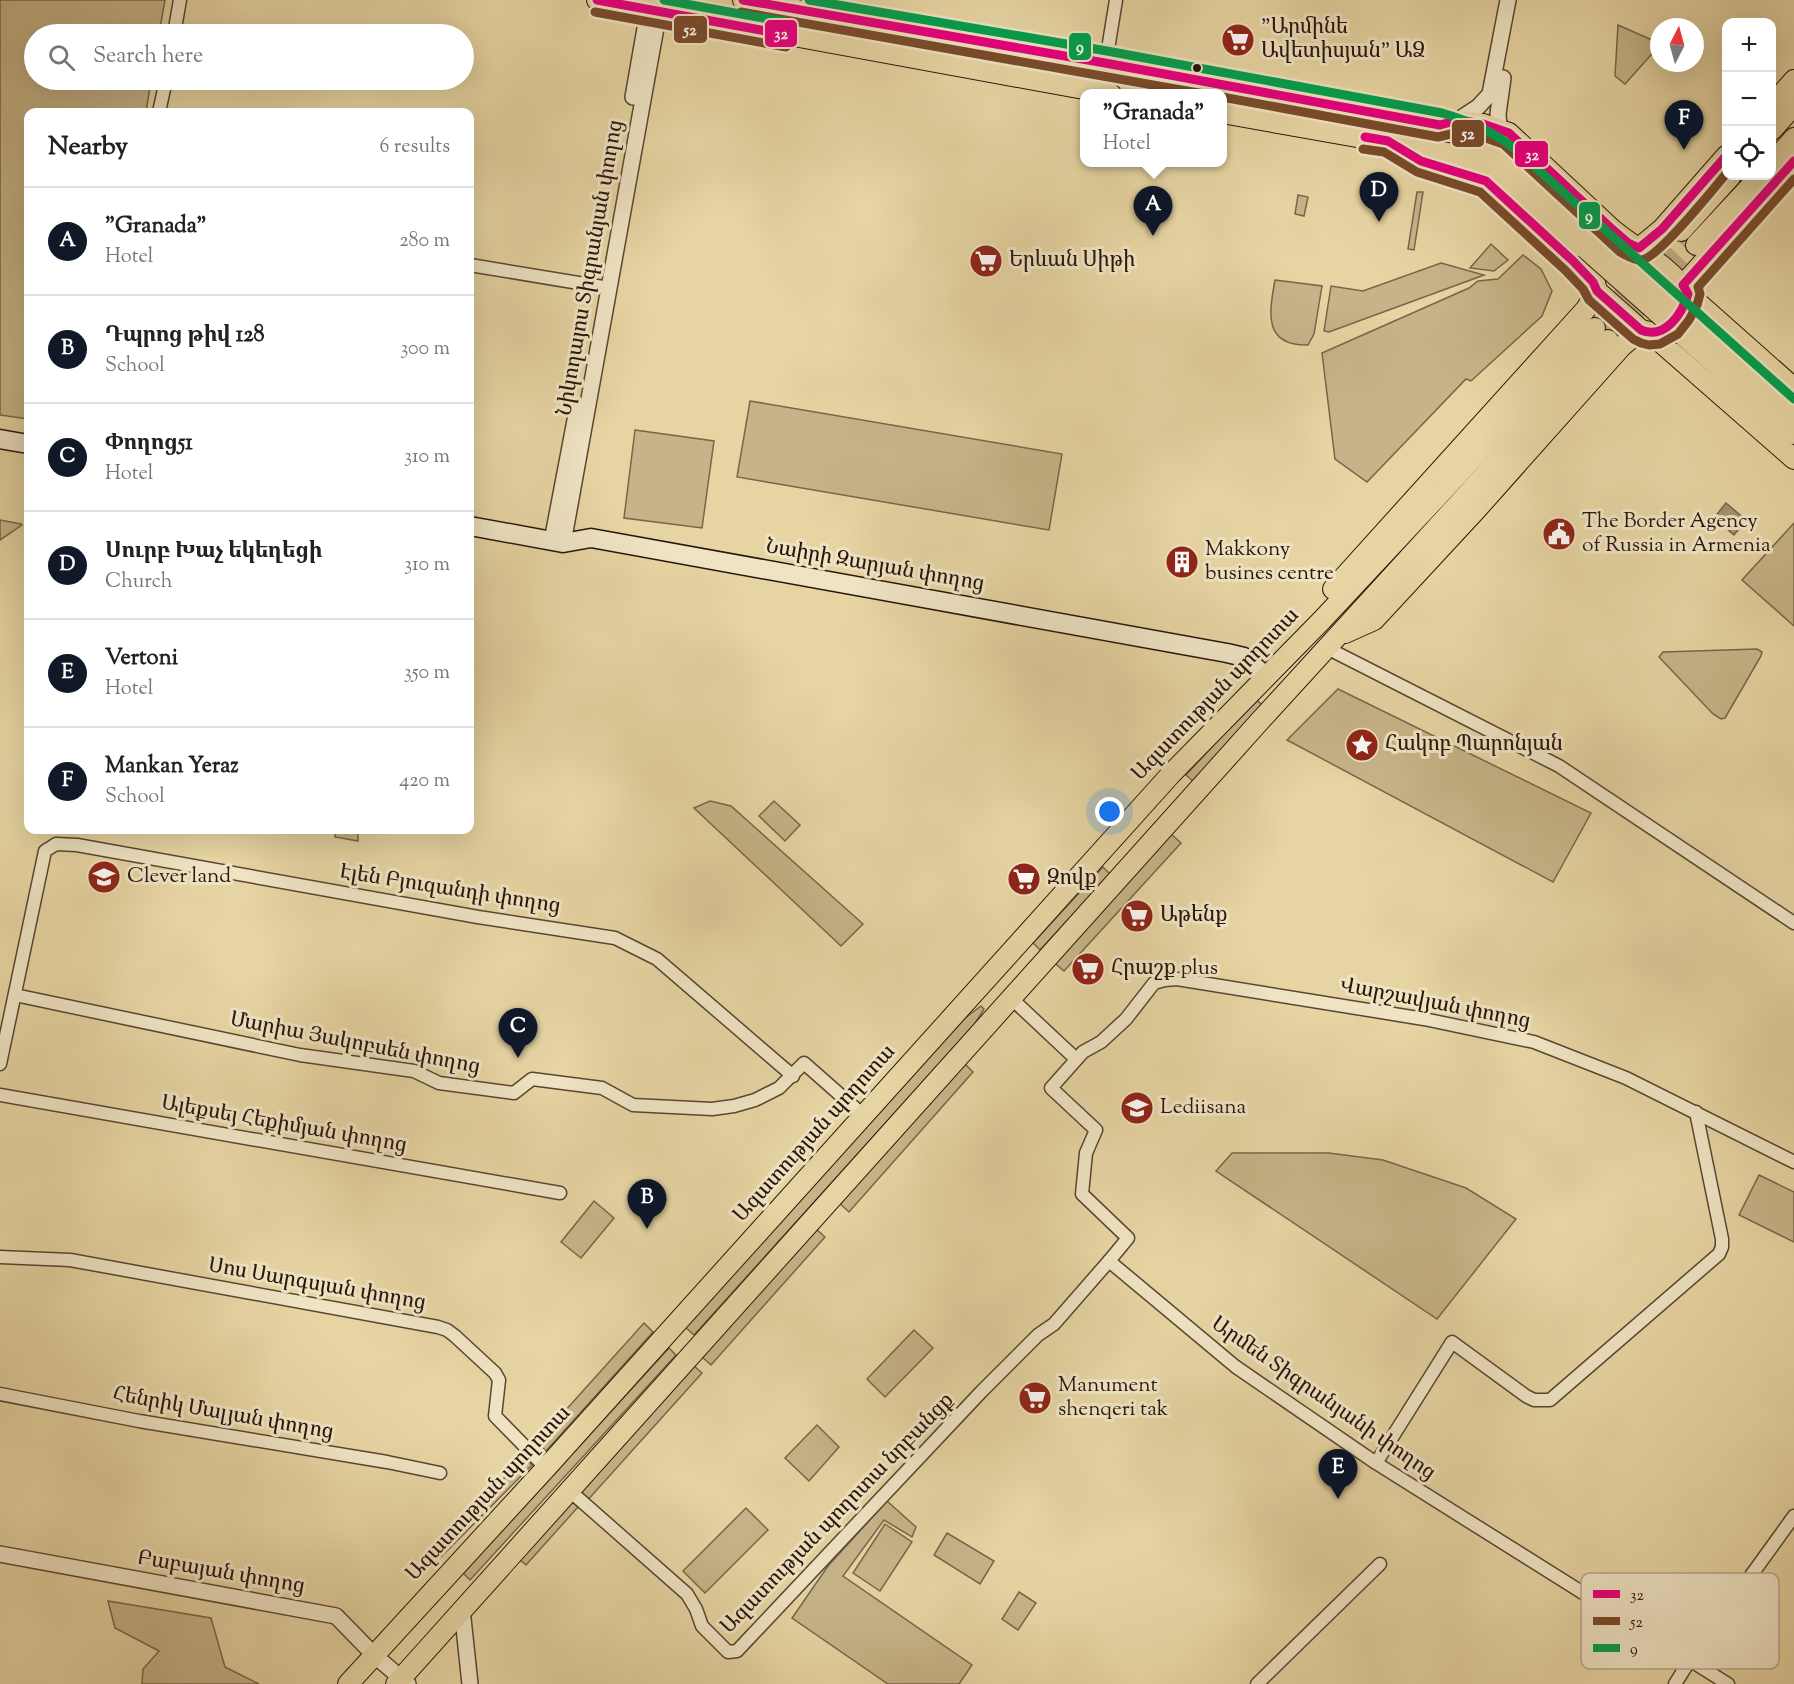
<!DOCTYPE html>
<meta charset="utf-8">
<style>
body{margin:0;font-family:"Sorts Mill Goudy","Noto Serif Armenian",serif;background:#f6f6f6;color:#222}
.controls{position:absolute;right:18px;top:18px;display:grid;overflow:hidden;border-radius:12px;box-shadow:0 6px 24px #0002}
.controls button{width:54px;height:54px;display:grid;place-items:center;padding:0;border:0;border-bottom:2px solid #e0e0e0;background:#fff;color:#222;font:30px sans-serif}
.compass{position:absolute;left:1650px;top:18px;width:54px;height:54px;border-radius:50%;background:#fff;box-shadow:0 6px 24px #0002;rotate:6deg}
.you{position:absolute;left:1110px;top:812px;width:21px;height:21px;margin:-15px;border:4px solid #fff;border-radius:50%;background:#1a73e8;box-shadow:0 0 0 9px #1a73e833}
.badge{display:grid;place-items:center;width:39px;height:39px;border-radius:50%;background:#111827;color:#fff;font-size:20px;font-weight:700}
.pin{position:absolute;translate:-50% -50px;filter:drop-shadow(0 2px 3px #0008)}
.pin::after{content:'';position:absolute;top:32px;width:21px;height:18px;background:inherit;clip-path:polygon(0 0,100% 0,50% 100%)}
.popup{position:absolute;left:1080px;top:89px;width:147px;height:78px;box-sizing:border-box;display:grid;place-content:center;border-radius:12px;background:#fff;filter:drop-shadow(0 2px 4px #0005);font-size:20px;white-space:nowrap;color:#767676}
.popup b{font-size:22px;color:#222}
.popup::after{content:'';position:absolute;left:50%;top:100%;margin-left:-12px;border:12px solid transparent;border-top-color:#fff}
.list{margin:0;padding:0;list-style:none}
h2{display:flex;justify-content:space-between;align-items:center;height:78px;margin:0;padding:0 24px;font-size:26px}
h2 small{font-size:20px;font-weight:400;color:#767676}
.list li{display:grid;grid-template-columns:39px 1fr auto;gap:18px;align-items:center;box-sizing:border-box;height:108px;padding:0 24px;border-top:2px solid #e0e0e0}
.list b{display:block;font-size:22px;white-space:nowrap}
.list p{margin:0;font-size:20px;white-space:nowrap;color:#767676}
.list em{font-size:20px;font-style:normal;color:#767676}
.icon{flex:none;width:33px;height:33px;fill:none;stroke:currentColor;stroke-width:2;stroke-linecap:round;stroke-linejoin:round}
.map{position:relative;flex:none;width:1794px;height:1684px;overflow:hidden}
.search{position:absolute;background:#fff;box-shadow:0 6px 24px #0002;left:24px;top:24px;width:450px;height:66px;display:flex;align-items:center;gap:15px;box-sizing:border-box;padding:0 21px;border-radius:33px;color:#767676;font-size:22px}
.panel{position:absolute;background:#fff;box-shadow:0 6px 24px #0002;left:24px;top:108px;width:450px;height:726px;border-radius:12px}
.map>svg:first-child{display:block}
.green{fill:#c6b488;stroke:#78654a;stroke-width:1.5}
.water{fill:#a6936f;stroke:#746147;stroke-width:1.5}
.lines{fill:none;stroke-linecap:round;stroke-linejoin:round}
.primary-tunnel{stroke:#c0ae84;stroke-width:20;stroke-dasharray:20 10;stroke-linecap:butt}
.minor-casing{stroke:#584631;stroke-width:15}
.tertiary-casing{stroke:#584631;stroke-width:18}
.secondary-casing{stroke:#29160b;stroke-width:21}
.primary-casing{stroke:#29160b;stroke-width:22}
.minor{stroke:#efe3c3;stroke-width:12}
.tertiary{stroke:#efe3c3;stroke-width:15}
.secondary{stroke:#efe3c3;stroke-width:18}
.primary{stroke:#e6d4a2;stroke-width:20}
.primary-bridge-casing{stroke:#29160b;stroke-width:22;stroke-linecap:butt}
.primary-bridge{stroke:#e6d4a2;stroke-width:20}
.bus-1-casing{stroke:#efe3c3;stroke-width:14}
.bus-2-casing{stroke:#efe3c3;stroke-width:14}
.bus-3-casing{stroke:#efe3c3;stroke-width:14}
.bus-1{stroke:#e5007d;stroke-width:9}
.bus-2{stroke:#7a4b2a;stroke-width:9}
.bus-3{stroke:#029f4e;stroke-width:9}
.bus-dot{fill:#29160b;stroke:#efe3c3;stroke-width:2}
.labels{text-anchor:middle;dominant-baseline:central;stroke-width:6;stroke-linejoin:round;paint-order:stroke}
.poi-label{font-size:21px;fill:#29160b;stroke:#efe3c3;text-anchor:start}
.street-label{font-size:21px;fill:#29160b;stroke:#efe3c3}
.key{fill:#efe3c3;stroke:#b4a68c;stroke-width:1.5}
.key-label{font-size:16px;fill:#29160b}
.line-badge{stroke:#efe3c3;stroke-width:2}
.badge-label{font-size:16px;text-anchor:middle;font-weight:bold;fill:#fff}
</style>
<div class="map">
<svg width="1794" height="1684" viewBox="0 0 1794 1684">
<rect width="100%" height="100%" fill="#e6d4a2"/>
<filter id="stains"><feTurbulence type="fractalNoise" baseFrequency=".00333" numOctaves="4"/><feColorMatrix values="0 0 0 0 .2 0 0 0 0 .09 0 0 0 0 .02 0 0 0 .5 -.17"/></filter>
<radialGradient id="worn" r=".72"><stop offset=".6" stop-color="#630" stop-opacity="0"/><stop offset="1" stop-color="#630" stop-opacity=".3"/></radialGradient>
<g class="green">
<path d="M 0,0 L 165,0 L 159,34 L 34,34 L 34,80 L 151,80 L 146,112 L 28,112 L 28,419 L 0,415 Z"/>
<path d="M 1618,25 L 1659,43 L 1659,46 L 1625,84 L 1615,76 Z"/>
<path d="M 1417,192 L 1423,192 L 1414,250 L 1408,249 Z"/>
<path d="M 1298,195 L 1308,197 L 1304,216 L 1295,214 Z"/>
<path d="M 1491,244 L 1508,260 L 1494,271 L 1470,268 Z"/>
<path d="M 1523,255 L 1541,269 L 1552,291 L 1542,316 L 1471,381 L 1466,379 L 1367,482 L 1335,459 L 1322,353 L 1469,288 L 1478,281 L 1498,279 Z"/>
<path d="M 1441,263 L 1484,275 L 1329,332 L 1324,331 L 1331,286 L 1363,291 Z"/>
<path d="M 1275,280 L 1322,286 L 1314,334 L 1308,345 C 1263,346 1269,313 1275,280 Z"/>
<path d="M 750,401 L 1062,454 L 1049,530 L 737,477 Z"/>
<path d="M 635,430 L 714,441 L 702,528 L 624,518 Z"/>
<path d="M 0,520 L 21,524 L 22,525 L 0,540 Z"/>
<path d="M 1794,523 L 1794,626 L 1742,580 Z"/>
<path d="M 1757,649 L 1762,652 L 1761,656 L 1725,718 L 1721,719 L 1713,714 L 1659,657 L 1663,652 Z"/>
<path d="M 1338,689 L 1591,813 L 1553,882 L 1287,740 Z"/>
<path d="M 1256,699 L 1263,706 L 1194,782 L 1186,775 Z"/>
<path d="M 710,801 L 731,806 L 863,924 L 841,946 L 694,808 Z"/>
<path d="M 774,801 L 800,825 L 785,841 L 759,816 Z"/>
<path d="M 336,830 L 358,830 L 358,841 L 335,837 Z"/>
<path d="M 1170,833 L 1181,843 L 1064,971 L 1052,961 Z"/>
<path d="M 1103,867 L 1110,874 L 1040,950 L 1033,943 Z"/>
<path d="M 981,1006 L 984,1009 L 974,1025 L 694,1335 L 685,1327 L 965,1018 Z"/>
<path d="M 961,1060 L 973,1072 L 849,1212 L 837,1201 Z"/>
<path d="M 1232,1153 L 1329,1153 L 1383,1160 L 1466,1188 L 1516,1219 L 1437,1319 L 1216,1171 Z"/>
<path d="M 1759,1175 L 1794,1192 L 1794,1242 L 1739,1215 Z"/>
<path d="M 594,1201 L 614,1218 L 581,1258 L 561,1242 Z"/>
<path d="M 815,1228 L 825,1237 L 711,1365 L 701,1356 Z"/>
<path d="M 644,1323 L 653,1332 L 546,1451 L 537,1442 Z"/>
<path d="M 914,1330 L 933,1348 L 885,1397 L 867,1379 Z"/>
<path d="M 669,1348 L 676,1355 L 470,1580 L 463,1573 Z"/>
<path d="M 692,1364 L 702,1373 L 586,1502 L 575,1492 Z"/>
<path d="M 817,1425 L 839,1447 L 809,1481 L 785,1458 Z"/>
<path d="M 524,1457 L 532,1465 L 441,1557 L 435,1551 Z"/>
<path d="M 569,1499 L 578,1507 L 526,1565 L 517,1557 Z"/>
<path d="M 887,1501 L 916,1527 L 912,1537 L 884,1520 L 843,1576 L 972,1665 L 959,1684 L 888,1684 L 792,1618 L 828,1566 Z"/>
<path d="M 746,1508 L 768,1530 L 705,1593 L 683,1571 Z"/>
<path d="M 885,1524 L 912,1542 L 880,1591 L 853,1573 Z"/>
<path d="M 947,1533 L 994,1561 L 980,1584 L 934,1555 Z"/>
<path d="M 1019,1592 L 1036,1603 L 1018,1630 L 1002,1619 Z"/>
<path d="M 108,1601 L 211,1618 L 225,1667 L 259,1684 L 142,1684 L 143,1669 L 159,1651 L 115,1628 Z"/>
</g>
<path class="water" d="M 1726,503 L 1746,520 L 1734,535 L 1714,518 Z"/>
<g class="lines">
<g class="primary-tunnel">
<path d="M 1595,328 L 1681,231"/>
<path d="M 1608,340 L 1696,245"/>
</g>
<defs>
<g id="minor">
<path d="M 174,34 L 180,0"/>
<path d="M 1101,92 L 1116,0"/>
<path d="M 159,112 L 166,80"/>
<path d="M 470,265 L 609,288"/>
<path d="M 1327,648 L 1559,766 L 1794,923"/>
<path d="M 15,995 L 300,1055 L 414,1071 L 439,1083 L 514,1093 L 532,1079 L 602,1088 L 633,1105 L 712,1109 L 734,1106 L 755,1100 L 779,1088 L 804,1063 L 863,1115"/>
<path d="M 1012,999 L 1076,1059"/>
<path d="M 0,1064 L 45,851 L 56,844 L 77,845 L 478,917 L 615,938 L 657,959 L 793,1076"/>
<path d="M 0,1095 L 560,1193"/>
<path d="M 0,1257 L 70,1260 L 438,1327 L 447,1330 L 455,1336 L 495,1373 L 499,1380 L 495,1416 L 546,1468"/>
<path d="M 0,1394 L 139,1421 L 387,1462 L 440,1473"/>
<path d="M 1376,1463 L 1452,1342 L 1526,1396 L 1534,1400 L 1550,1400 L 1719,1254 L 1722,1247 L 1722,1239 L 1696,1112"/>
<path d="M 570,1491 L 687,1594 L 696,1609 L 702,1626 L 728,1652 L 737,1651 L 981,1392 L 1038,1335 L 1054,1324 L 1109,1261"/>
<path d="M 1257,1684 L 1380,1564"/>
<path d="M 1675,1684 L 1690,1660 L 1794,1516"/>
<path d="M 1728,1684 L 1376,1463 L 1236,1367 L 1109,1261 L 1128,1238 L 1082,1194 L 1086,1153 L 1096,1130 L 1051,1088 L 1083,1052 L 1101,1042 L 1126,1019 L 1154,983 L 1165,980 L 1177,979 L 1424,1019 L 1534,1042 L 1626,1078 L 1794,1162"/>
</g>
<g id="tertiary">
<path d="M 633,97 L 650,0"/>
<path d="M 1458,120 L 1478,107 L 1490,94 L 1508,0"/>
<path d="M 1499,128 L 1498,114 L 1503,78"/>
<path d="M 552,541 L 577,410"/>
<path d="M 563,543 L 661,0"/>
<path d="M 0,1554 L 336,1616 L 374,1655 L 408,1684"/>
<path d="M 462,1609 L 470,1684"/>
</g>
<g id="secondary">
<path d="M 0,439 L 28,444"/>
<path d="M 470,526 L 563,543 L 591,538 C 803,577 1015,614 1227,653 L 1244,657 L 1265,676"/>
</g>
<g id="primary">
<path d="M 597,0 L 1111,94"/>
<path d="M 743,0 L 846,19 L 1105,63 L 1440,125 L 1486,141 L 1594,237"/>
<path d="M 1772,105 L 1794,80"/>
<path d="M 1222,113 L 1476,158 L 1498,170 L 1585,248"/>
<path d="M 1453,121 L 1483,124 L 1509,133 L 1613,230 C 1637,250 1671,266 1688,294 L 1794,388"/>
<path d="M 1772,130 L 1794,105"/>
<path d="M 1398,147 L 1421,161 L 1486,181 L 1573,261 L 1593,282"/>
<path d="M 1772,163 L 1794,138"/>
<path d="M 1681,231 L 1731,176"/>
<path d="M 1696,245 L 1760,176"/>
<path d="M 1639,248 L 1662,229 L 1726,156"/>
<path d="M 1594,279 L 1597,291 L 1641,330 L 1654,333"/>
<path d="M 1683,285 L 1794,161"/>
<path d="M 1694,326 L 1794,415"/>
<path d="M 1650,333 L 1794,459"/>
<path d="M 1684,336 L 1794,434"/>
<path d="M 1333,589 L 1586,309 L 1597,291"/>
<path d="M 1345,633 L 1374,620 L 1476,510 L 1622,346 L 1641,330"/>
<path d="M 348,1684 L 546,1468 L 1172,773 L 1322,620 L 1595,328"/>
<path d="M 396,1684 L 1259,722 L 1608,340"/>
</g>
</defs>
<use href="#minor" class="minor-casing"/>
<use href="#tertiary" class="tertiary-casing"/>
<use href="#secondary" class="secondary-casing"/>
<use href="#primary" class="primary-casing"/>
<use href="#minor" class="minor"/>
<use href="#tertiary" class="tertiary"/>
<use href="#secondary" class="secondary"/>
<use href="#primary" class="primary"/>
<defs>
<g id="primary-bridge">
<path d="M 1594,237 L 1694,326"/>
<path d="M 1585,248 L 1684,336"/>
</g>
</defs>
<use href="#primary-bridge" class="primary-bridge-casing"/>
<use href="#primary-bridge" class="primary-bridge"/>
<defs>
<g id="bus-1">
<path d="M 597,0 L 788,35"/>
<path d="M 743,0 L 1105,63 L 1440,125 L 1458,120 L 1483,124 L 1509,133 L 1613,230 L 1628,243 L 1639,248 L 1662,229 L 1726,156"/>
<path d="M 1365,137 L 1388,141 L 1421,161 L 1486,181 L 1573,261 L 1593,282 L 1597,291 L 1641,330 C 1665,340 1682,314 1688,294 L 1683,285 L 1794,161"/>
</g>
<g id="bus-2">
<path d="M 595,12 L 786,47"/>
<path d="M 741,12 L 1204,94"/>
<path d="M 1222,97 L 1438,137 L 1459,132 L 1480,136 L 1503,144 L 1620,252 C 1626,255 1635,261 1642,260 C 1660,256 1712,190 1726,174"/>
<path d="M 1363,149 L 1384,152 L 1417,172 L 1480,192 L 1565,270 L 1583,289 L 1589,300 L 1633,339 L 1641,343 L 1649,345 L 1660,344 L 1678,334 L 1689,320 L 1697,305 L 1700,294 L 1698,287 L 1794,179"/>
</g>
<g id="bus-3">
<path d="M 664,0 L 790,23"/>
<path d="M 809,0 L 1107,51 L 1442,113 C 1470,121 1493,131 1515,149 L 1794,399"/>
</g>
</defs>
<use href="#bus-1" class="bus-1-casing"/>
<use href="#bus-2" class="bus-2-casing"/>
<use href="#bus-3" class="bus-3-casing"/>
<use href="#bus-1" class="bus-1"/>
<use href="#bus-2" class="bus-2"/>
<use href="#bus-3" class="bus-3"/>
</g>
<defs>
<symbol id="supermarket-disc" viewBox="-11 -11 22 22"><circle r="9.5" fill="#8f2418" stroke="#efe3c3"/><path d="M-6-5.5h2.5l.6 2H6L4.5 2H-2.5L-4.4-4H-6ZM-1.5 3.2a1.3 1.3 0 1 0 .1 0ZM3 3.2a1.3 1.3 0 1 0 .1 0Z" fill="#fff"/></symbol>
<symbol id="civic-disc" viewBox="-11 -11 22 22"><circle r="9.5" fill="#8f2418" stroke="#efe3c3"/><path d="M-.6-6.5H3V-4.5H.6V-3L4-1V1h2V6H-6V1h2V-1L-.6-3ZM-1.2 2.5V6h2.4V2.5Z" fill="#fff"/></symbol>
<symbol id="building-disc" viewBox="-11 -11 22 22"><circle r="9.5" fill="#8f2418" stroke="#efe3c3"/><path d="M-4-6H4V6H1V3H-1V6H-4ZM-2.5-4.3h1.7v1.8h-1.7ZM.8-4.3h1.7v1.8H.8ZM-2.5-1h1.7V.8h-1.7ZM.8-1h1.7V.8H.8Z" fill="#fff"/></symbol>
<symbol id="sight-disc" viewBox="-11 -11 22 22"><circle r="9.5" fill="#8f2418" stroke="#efe3c3"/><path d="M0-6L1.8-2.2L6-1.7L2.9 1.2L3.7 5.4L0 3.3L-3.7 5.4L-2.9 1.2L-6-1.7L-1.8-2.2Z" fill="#fff"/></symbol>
<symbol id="school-disc" viewBox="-11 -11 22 22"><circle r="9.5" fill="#8f2418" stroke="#efe3c3"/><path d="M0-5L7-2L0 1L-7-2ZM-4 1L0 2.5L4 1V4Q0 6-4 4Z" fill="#fff"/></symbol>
</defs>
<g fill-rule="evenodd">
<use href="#supermarket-disc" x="1219" y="21" width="38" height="38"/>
<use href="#supermarket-disc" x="967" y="242" width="38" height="38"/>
<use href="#civic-disc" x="1540" y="515" width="38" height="38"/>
<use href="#building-disc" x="1163" y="543" width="38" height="38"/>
<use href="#sight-disc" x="1343" y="726" width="38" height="38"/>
<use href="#school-disc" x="85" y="858" width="38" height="38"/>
<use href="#supermarket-disc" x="1005" y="860" width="38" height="38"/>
<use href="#supermarket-disc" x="1118" y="897" width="38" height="38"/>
<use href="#supermarket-disc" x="1069" y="950" width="38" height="38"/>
<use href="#school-disc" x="1118" y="1089" width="38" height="38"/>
<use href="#supermarket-disc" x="1016" y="1379" width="38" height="38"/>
</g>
<circle class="bus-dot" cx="1197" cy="68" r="5"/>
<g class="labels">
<g class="poi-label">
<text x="1261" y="28">"Արմինե<tspan x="1261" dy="24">Ավետիսյան" ԱՁ</tspan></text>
<text x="1009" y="261">Երևան Սիթի</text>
<text x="1582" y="522">The Border Agency<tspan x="1582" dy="24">of Russia in Armenia</tspan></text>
<text x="1205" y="550">Makkony<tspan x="1205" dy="24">busines centre</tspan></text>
<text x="1385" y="745">Հակոբ Պարոնյան</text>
<text x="127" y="877">Clever land</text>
<text x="1047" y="879">Զովք</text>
<text x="1160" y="916">Աթենք</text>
<text x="1111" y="969">Հրաշք plus</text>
<text x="1160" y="1108">Lediisana</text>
<text x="1058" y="1386">Manument<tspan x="1058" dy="24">shenqeri tak</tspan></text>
</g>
<g class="street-label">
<text transform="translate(591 268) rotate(-80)">Նիկողայոս Տիգրանյան փողոց</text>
<text transform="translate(875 566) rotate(10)">Նաիրի Զարյան փողոց</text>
<text transform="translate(1216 695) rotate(-46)">Ազատության պողոտա</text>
<text transform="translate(450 890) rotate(9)">Էլեն Բյուզանդի փողոց</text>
<text transform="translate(1435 1004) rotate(11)">Վարշավյան փողոց</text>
<text transform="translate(355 1044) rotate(11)">Մարիա Յակոբսեն փողոց</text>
<text transform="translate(284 1125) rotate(10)">Ալեքսեյ Հեքիմյան փողոց</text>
<text transform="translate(815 1134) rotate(-48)">Ազատության պողոտա</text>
<text transform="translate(317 1285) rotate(10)">Սոս Սարգսյան փողոց</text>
<text transform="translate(1323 1399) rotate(35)">Արմեն Տիգրանյանի փողոց</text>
<text transform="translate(223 1414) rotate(10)">Հենրիկ Մալյան փողոց</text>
<text transform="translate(489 1494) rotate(-47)">Ազատության պողոտա</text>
<text transform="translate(838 1514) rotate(-46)">Ազատության պողոտա նրբանցք</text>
<text transform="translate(221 1573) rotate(10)">Բաբայան փողոց</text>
</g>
</g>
<rect x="1581" y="1573" width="198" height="96" rx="9" class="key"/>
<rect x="1593" y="1590" width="27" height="8" fill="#e5007d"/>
<rect x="1593" y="1617" width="27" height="8" fill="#7a4b2a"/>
<rect x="1593" y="1644" width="27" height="8" fill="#029f4e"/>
<g class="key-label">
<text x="1630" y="1600">32</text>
<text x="1630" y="1627">52</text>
<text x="1630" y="1654">9</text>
</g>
<g class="line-badge">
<rect x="673" y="15" width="35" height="29" rx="6" fill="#7a4b2a"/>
<rect x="764" y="19" width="34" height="29" rx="6" fill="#e5007d"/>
<rect x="1068" y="32" width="24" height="29" rx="6" fill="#029f4e"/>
<rect x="1451" y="119" width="34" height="29" rx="6" fill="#7a4b2a"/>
<rect x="1514" y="140" width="35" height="28" rx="6" fill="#e5007d"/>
<rect x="1578" y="201" width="23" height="29" rx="6" fill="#029f4e"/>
</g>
<g class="badge-label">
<text x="690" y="35">52</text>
<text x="781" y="39">32</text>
<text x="1080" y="52">9</text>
<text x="1468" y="139">52</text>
<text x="1532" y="160">32</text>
<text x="1589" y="221">9</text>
</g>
<rect width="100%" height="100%" filter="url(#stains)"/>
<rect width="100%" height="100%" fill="url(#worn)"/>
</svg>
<div class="controls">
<button>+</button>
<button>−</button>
<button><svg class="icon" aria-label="locate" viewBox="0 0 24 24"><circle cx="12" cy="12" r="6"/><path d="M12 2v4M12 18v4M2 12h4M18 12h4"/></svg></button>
</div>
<svg class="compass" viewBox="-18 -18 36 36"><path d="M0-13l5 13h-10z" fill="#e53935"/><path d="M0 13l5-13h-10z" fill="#767676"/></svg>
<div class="you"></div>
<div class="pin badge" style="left:1153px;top:236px">A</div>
<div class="popup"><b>&quot;Granada&quot;</b>Hotel</div>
<div class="pin badge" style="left:647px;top:1229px">B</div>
<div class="pin badge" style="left:518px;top:1058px">C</div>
<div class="pin badge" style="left:1379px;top:222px">D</div>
<div class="pin badge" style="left:1338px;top:1499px">E</div>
<div class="pin badge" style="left:1684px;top:150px">F</div>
<div class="search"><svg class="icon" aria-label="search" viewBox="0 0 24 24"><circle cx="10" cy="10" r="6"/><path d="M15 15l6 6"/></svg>Search here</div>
<section class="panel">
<h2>Nearby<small>6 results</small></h2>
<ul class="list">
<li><span class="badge">A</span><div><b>&quot;Granada&quot;</b><p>Hotel</p></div><em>280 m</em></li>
<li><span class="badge">B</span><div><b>Դպրոց թիվ 128</b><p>School</p></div><em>300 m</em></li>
<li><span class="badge">C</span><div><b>Փողոց51</b><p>Hotel</p></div><em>310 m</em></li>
<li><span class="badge">D</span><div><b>Սուրբ Խաչ եկեղեցի</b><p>Church</p></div><em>310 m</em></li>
<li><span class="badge">E</span><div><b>Vertoni</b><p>Hotel</p></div><em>350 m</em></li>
<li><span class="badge">F</span><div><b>Mankan Yeraz</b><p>School</p></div><em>420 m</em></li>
</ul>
</section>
</div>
